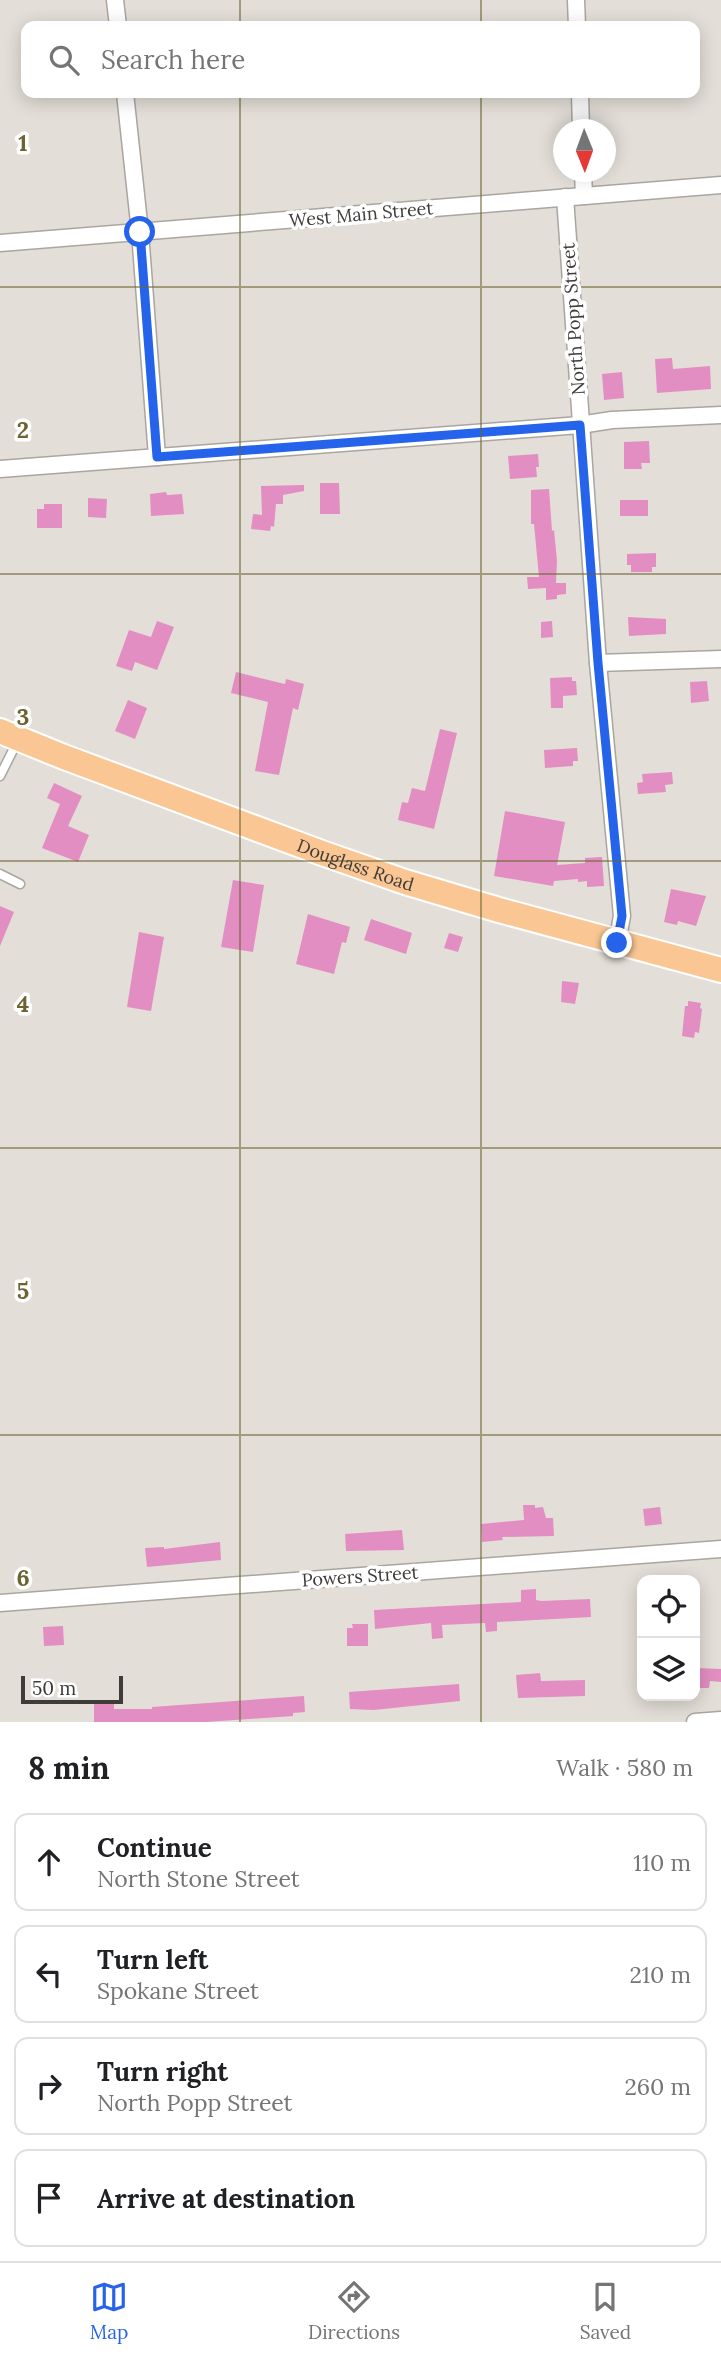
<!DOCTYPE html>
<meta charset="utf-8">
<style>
body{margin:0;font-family:Lora,serif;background:#f6f6f6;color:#202124}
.controls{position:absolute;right:21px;bottom:21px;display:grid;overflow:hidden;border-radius:14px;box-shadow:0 4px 18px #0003}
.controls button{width:63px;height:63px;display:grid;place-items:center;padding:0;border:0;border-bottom:2px solid #e0e0e0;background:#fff;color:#202124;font:35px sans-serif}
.compass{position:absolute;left:553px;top:119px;width:63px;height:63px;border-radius:50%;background:#fff;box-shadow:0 4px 18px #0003;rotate:179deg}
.scale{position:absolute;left:21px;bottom:18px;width:102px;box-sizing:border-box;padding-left:7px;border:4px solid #3e3c39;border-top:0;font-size:19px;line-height:24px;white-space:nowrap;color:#3e3c39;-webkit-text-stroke:5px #fff;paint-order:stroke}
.stop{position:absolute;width:21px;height:21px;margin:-16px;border:5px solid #2563eb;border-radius:50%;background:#fff}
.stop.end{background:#2563eb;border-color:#fff;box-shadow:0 2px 7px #0008}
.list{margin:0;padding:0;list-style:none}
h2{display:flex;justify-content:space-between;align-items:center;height:91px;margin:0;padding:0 28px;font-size:30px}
h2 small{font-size:23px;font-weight:400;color:#757577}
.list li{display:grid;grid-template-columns:46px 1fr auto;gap:21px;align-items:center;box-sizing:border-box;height:98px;margin:0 14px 14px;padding:0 14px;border:2px solid #e0e0e0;border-radius:14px}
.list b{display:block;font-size:26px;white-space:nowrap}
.list p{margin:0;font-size:23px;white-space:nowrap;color:#757577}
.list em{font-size:23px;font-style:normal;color:#757577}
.icon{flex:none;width:38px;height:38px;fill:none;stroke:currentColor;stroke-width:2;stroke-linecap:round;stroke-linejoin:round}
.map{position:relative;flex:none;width:721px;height:1722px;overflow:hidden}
.search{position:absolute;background:#fff;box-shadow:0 4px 18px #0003;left:21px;right:21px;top:21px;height:77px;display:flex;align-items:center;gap:18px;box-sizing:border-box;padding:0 24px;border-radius:14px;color:#757577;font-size:26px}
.sheet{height:539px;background:#fff}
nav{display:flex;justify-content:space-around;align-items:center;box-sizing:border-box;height:98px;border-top:2px solid #e0e0e0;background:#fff;font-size:19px;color:#757577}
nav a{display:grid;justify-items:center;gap:4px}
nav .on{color:#2563eb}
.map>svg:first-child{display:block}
.building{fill:#e38ec2}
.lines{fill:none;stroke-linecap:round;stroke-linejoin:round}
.lane-casing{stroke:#aaa69f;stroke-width:11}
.street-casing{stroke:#aaa69f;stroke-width:19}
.primary-casing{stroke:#fff;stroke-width:28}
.lane{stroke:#fff;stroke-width:8}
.street{stroke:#fff;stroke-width:16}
.primary{stroke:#fac794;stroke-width:24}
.route{stroke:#2563eb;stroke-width:9}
.grid{fill:none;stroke:#6b6430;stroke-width:2;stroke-opacity:0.55}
.labels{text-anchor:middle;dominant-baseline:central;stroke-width:7;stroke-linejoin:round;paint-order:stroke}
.street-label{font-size:18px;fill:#3e3c39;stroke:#fff}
.grid-label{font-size:23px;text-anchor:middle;font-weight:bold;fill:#6b6430;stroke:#fff;stroke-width:7;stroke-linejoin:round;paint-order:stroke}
</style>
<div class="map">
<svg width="721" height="1722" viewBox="0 0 721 1722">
<rect width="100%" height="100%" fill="#e3ded7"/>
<g class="building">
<path d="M 672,358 L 673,369 L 710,366 L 711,389 L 657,393 L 655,359 Z"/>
<path d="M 622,372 L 624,398 L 604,400 L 602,374 Z"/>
<path d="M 649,441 L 650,463 L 641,463 L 642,469 L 624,469 L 624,442 Z"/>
<path d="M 538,454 L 539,467 L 536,467 L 537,477 L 510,479 L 508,456 Z"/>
<path d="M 320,483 L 339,483 L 340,514 L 320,514 Z"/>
<path d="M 304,485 L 304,491 L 283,495 L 283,504 L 276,504 L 274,527 L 271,526 L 270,531 L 251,529 L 253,514 L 262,515 L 261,486 Z"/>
<path d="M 549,489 L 552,531 L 554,530 L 557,561 L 556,583 L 566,583 L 566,594 L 557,595 L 557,599 L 546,600 L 546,588 L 528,589 L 527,577 L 539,577 L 534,524 L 531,524 L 531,490 Z"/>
<path d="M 166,492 L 167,495 L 182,494 L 184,514 L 151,516 L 150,494 Z"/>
<path d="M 88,498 L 107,499 L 106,518 L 88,517 Z"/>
<rect x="620" y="500" width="28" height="16"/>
<path d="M 44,504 L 62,504 L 62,528 L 37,528 L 37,509 L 44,509 Z"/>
<path d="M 656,553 L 656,567 L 652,567 L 652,572 L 631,572 L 631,565 L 627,565 L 627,554 Z"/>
<path d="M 628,617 L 666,619 L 666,634 L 629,636 Z"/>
<path d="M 157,621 L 174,627 L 157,670 L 135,662 L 132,671 L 116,666 L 129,630 L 151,637 Z"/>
<path d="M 552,621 L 553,637 L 541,638 L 541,622 Z"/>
<path d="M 236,672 L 285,684 L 286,679 L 304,684 L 298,710 L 293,708 L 279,775 L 255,771 L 268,702 L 231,693 Z"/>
<path d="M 572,677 L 572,681 L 576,681 L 577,695 L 563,696 L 563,708 L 551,708 L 550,678 Z"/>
<path d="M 707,681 L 709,701 L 691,703 L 690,682 Z"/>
<path d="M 128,700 L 147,708 L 135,739 L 115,731 Z"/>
<path d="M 440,729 L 457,733 L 434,829 L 398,820 L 402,802 L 408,803 L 412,788 L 425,791 Z"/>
<path d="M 577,748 L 578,761 L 573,761 L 573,766 L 545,768 L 544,750 Z"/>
<path d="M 672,772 L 673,784 L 665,785 L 666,792 L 638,794 L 637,783 L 643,782 L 642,774 Z"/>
<path d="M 54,783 L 82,796 L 68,826 L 89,835 L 78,862 L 42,848 L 60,804 L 47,798 Z"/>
<path d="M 505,811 L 565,822 L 557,865 L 585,863 L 585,858 L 602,857 L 604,886 L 587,887 L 587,881 L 578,882 L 578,879 L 554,881 L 553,886 L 494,876 Z"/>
<path d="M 233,880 L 264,885 L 253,952 L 221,947 Z"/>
<path d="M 671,889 L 706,896 L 696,926 L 678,921 L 677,925 L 664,922 Z"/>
<path d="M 0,906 L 14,912 L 0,946 Z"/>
<path d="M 308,914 L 350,927 L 346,943 L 342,942 L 334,974 L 296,964 Z"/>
<path d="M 371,919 L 412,933 L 406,954 L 364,940 Z"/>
<path d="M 139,932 L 164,937 L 151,1011 L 127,1007 Z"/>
<path d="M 449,933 L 463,937 L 458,952 L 444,948 Z"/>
<path d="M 562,981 L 579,983 L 575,1004 L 561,1002 Z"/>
<path d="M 688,1001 L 701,1003 L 700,1008 L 702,1009 L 699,1033 L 695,1032 L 694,1038 L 682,1036 L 685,1006 L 688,1006 Z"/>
<path d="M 523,1505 L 535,1505 L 535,1508 L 543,1507 L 546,1518 L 553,1518 L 554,1536 L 502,1537 L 503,1540 L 482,1542 L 481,1524 L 524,1520 Z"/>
<path d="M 660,1507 L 662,1524 L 645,1526 L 643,1509 Z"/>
<path d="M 402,1530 L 404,1550 L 346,1551 L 345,1534 Z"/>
<path d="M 220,1542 L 221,1560 L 147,1567 L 145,1548 L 164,1547 L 164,1549 Z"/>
<path d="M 536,1589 L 536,1600 L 541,1601 L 590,1599 L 591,1617 L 497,1622 L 497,1631 L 486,1632 L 485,1623 L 442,1625 L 443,1638 L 432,1639 L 431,1623 L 375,1629 L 374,1610 L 521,1602 L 521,1590 Z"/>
<path d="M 352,1624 L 368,1624 L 368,1646 L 347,1646 L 347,1628 L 353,1628 Z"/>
<path d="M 63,1626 L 64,1645 L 44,1646 L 43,1627 Z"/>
<path d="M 697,1668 L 721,1669 L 721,1682 L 710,1681 L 709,1688 L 697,1688 Z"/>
<path d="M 540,1673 L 541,1681 L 585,1680 L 585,1696 L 518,1698 L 516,1675 Z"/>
<path d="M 459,1684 L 460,1701 L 374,1710 L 350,1709 L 349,1692 Z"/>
<path d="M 304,1696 L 305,1712 L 293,1713 L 293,1716 L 206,1722 L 94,1722 L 94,1702 L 114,1702 L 114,1709 L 152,1709 L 152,1707 Z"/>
</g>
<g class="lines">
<defs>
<g id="lane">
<path d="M 0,776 L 17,742"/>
<path d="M 0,874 L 20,884"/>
</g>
<g id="street">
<path d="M 115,0 L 118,26"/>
<path d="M 576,0 L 577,26"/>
<path d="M 125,93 L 140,232 L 157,457"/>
<path d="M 580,93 L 581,130"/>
<path d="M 583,172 L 584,196"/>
<path d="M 565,197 L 598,663 L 622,916 L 617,943"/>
<path d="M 0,243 L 721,185"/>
<path d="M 0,469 L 580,425 L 612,420 L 721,415"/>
<path d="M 598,663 L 721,659"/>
<path d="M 0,1603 L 721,1549"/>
<path d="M 695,1722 L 721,1720"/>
</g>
<g id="primary">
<path id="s1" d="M 0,731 L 64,757 L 322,853 L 405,882 L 499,910 L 721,970"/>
</g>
</defs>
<use href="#lane" class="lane-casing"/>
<use href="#street" class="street-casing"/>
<use href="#primary" class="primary-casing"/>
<use href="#lane" class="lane"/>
<use href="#street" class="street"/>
<use href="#primary" class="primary"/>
</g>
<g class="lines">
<path class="route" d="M 140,232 L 157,457 L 580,425 L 598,663 L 622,916 L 617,943"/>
</g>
<path class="grid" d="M 240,0 L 240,26M 481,0 L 481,26M 240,93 L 240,1722M 481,93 L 481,1722M 0,287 L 721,287M 0,574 L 721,574M 0,861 L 721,861M 0,1148 L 721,1148M 0,1435 L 721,1435"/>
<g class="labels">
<g class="street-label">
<text transform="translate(361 214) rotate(-5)">West Main Street</text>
<text transform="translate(573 319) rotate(-94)">North Popp Street</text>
<text stroke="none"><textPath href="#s1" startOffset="380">Douglass Road</textPath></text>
<text transform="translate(360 1576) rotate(-4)">Powers Street</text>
</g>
</g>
<g class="grid-label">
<text x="23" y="151">1</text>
<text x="23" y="438">2</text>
<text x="23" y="725">3</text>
<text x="23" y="1012">4</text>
<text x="23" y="1299">5</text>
<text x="23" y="1586">6</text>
</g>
</svg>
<div class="controls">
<button><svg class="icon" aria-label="locate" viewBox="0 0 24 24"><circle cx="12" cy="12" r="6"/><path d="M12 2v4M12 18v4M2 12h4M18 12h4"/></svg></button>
<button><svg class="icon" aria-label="layers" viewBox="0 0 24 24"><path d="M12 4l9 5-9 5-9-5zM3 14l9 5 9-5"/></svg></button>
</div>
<svg class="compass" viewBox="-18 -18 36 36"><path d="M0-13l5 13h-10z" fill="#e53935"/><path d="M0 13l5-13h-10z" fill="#757577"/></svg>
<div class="scale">50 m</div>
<div class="stop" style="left:140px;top:232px"></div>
<div class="stop end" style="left:617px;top:943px"></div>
<div class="search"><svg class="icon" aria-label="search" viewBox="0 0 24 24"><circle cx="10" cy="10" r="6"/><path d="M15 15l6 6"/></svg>Search here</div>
</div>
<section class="sheet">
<h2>8 min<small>Walk · 580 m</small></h2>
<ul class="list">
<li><svg class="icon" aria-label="ahead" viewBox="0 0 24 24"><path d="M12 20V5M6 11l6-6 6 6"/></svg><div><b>Continue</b><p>North Stone Street</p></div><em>110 m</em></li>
<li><svg class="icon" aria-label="left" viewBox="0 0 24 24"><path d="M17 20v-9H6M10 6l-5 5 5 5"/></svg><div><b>Turn left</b><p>Spokane Street</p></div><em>210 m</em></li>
<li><svg class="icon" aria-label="right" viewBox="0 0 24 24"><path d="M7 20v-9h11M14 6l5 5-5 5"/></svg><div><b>Turn right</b><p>North Popp Street</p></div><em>260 m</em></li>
<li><svg class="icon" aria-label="arrive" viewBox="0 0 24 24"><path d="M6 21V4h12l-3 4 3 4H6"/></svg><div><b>Arrive at destination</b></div></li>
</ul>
</section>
<nav>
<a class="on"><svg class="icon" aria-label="map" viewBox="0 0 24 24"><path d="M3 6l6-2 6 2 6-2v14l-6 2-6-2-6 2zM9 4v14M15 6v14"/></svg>Map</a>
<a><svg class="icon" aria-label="directions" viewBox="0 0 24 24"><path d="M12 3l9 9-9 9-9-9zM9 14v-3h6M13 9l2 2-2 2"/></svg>Directions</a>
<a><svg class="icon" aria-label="saved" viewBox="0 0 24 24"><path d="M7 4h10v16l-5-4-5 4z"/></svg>Saved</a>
</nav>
